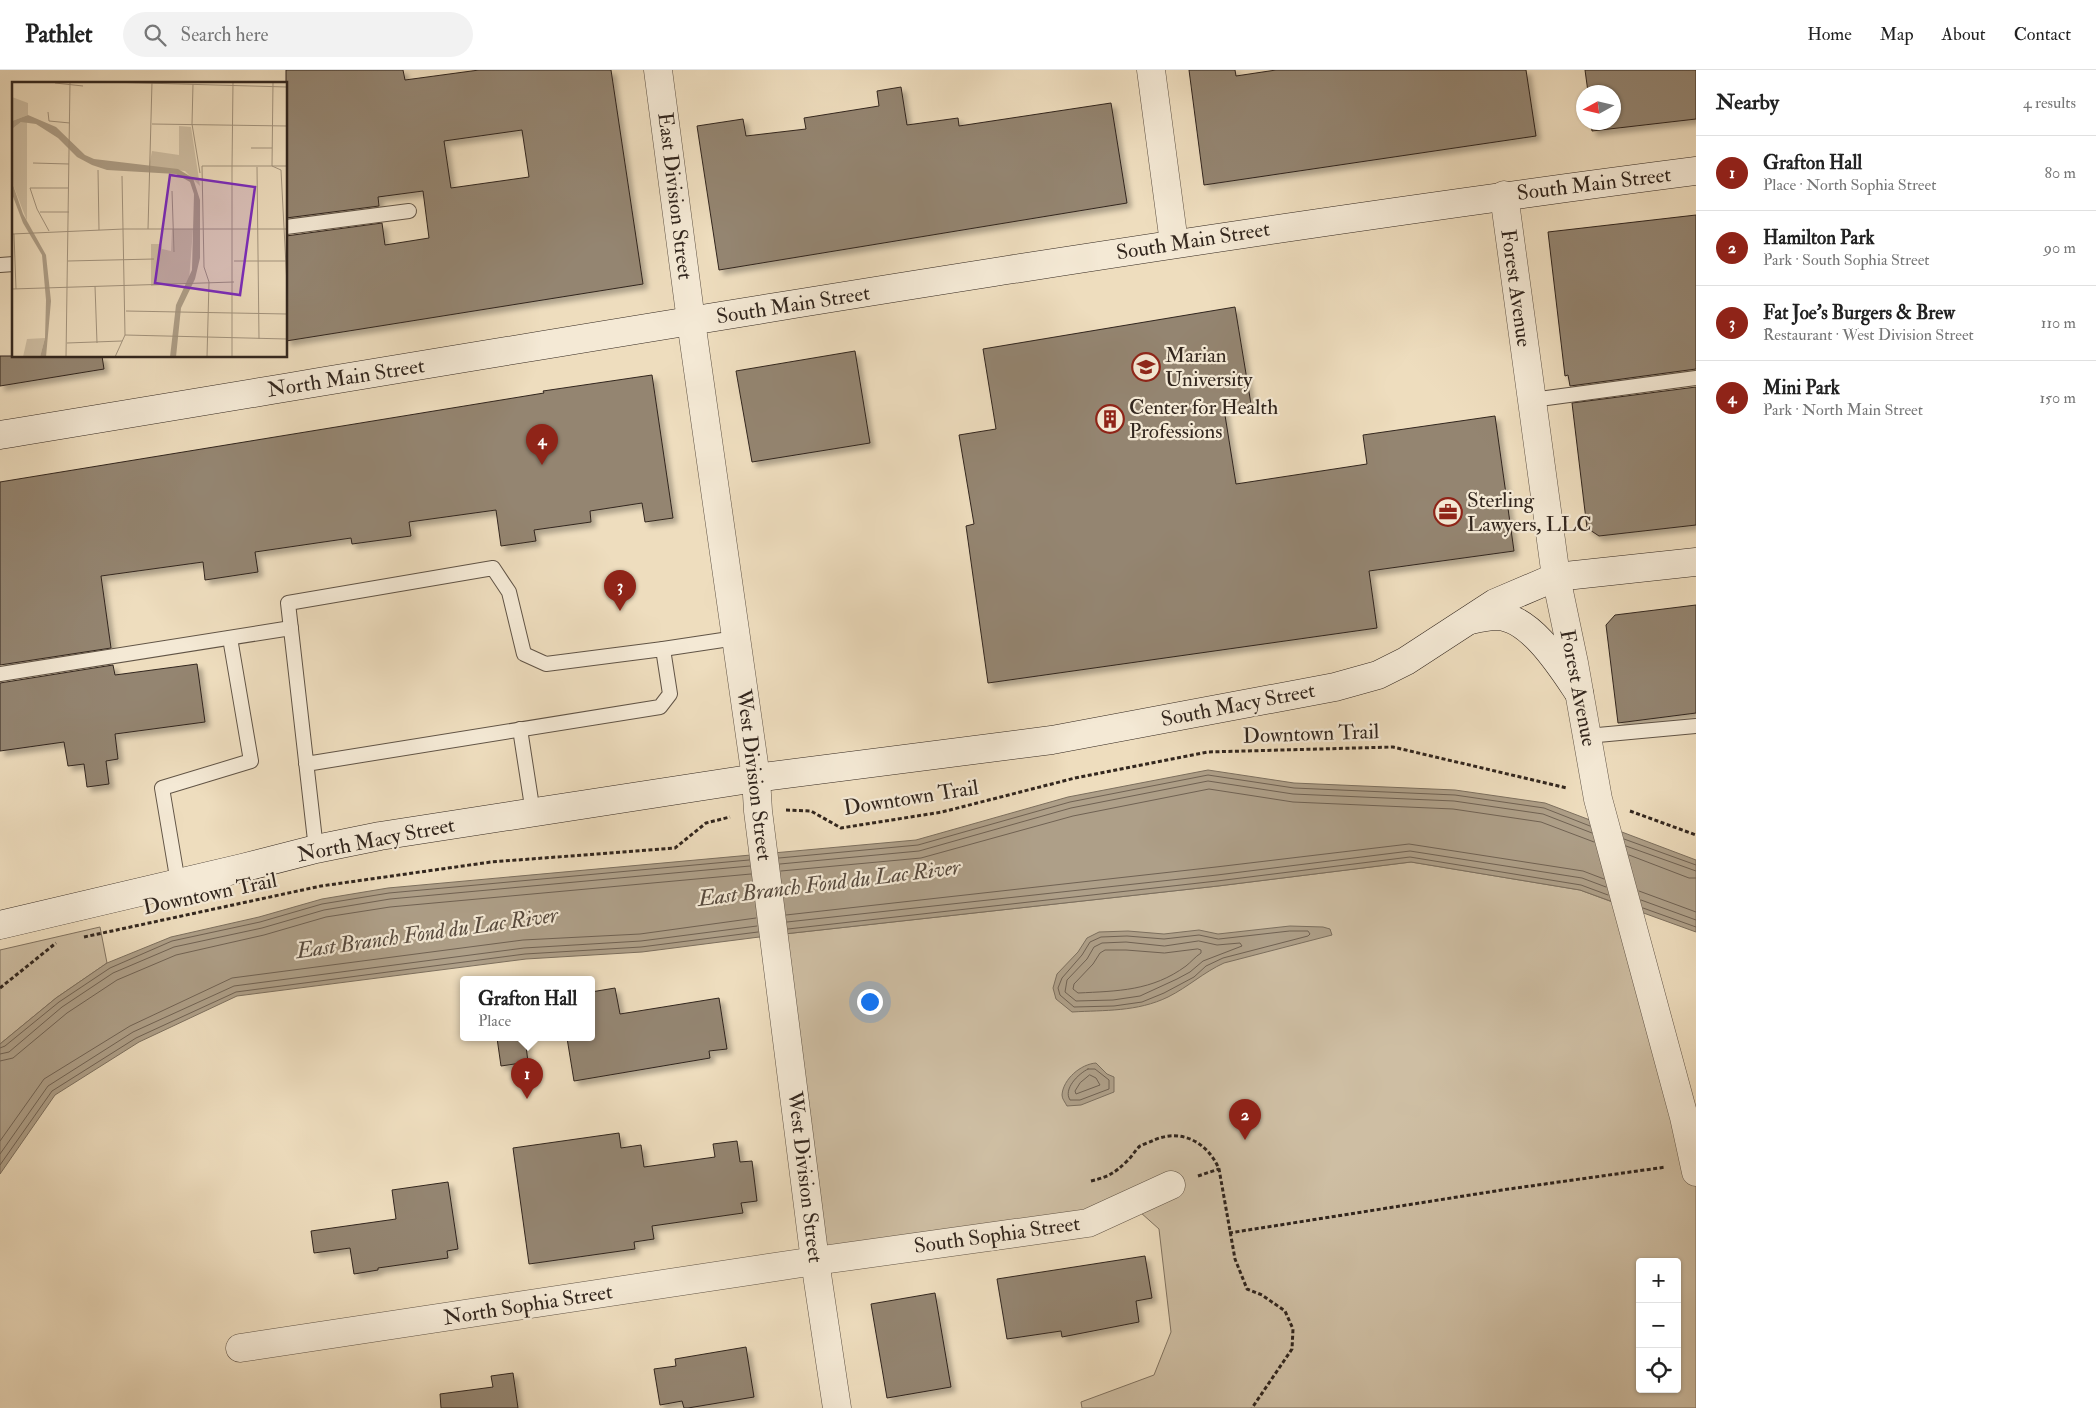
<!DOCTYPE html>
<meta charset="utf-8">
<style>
body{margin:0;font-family:"IM FELL Double Pica",serif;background:#f2f2f2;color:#222}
.controls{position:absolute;right:15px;bottom:15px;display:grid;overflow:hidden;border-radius:5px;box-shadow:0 1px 4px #0004}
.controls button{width:45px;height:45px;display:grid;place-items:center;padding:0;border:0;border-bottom:1px solid #e0e0e0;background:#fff;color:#222;font:25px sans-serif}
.compass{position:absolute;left:1576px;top:15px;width:45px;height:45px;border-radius:50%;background:#fff;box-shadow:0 1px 4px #0004;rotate:262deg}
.you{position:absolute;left:869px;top:931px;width:18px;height:18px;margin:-12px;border:4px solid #fff;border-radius:50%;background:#1a73e8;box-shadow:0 0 0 8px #1a73e833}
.badge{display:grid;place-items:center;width:32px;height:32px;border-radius:50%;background:#8f2418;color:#fff;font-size:16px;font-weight:700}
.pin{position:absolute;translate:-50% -41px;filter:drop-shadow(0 1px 2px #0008)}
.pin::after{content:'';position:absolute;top:26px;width:18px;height:15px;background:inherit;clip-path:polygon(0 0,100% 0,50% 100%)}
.popup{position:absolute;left:460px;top:906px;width:135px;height:65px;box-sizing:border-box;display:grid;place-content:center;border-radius:5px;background:#fff;filter:drop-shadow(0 1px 4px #0005);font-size:16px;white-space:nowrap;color:#767676}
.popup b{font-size:19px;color:#222}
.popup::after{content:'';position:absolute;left:50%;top:100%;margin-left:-10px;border:10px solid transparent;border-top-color:#fff}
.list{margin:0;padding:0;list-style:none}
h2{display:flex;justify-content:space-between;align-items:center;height:65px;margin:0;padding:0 20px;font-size:21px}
h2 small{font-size:16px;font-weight:400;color:#767676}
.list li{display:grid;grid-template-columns:32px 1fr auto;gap:15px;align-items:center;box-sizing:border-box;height:75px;padding:0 20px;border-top:1px solid #e0e0e0}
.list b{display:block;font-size:19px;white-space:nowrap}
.list p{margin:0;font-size:16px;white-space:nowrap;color:#767676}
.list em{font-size:16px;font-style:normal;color:#767676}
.icon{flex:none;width:28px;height:28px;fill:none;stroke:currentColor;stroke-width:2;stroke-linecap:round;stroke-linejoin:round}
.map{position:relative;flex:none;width:1696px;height:1338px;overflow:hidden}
header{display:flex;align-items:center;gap:30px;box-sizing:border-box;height:70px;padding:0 25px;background:#fff;border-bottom:1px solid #e0e0e0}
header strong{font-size:24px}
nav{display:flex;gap:28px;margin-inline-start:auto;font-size:18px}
.search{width:350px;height:45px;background:#f2f2f2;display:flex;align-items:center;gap:12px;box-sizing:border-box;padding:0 18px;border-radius:28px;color:#767676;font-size:19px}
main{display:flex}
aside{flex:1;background:#fff}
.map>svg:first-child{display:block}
.green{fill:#cebea3;stroke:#807260;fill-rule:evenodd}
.water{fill:#ae9f88;stroke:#7c6f5e}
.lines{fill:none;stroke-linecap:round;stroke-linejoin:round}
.shore{stroke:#706253;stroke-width:1}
.building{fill:#948571;stroke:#32261e;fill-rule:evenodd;filter:url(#shadow)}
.lane-casing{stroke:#615446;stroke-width:16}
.street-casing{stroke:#615446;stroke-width:29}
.secondary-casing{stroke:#32261e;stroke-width:29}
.path{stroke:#32261e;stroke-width:3;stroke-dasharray:4 2.5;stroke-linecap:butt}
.lane{stroke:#f4e9d5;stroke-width:14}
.street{stroke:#f4e9d5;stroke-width:28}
.secondary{stroke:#f4e9d5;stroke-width:28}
.labels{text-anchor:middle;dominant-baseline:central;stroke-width:4.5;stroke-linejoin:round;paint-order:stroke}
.street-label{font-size:21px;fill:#32261e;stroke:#f4e9d5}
.poi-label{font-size:21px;fill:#32261e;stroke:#f4e9d5;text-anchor:start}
.water-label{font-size:22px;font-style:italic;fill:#574a3e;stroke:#f4e9d5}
.inset-road{fill:none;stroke:#a3947e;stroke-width:1}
.view{fill:#7b2cbf;fill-opacity:0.15;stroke:#7b2cbf;stroke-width:2.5}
.inset-edge{fill:none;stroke:#32261e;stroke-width:2.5}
</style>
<header>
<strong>Pathlet</strong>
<div class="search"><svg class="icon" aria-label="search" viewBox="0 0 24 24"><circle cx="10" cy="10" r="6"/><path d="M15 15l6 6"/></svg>Search here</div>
<nav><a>Home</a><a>Map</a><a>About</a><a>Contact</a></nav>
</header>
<main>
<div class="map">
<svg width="1696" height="1338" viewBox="0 0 1696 1338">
<defs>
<filter id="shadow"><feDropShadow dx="4.5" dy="4.5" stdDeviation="2.5" flood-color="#0004"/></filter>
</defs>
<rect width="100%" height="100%" fill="#eeddbe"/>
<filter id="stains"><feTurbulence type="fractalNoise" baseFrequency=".004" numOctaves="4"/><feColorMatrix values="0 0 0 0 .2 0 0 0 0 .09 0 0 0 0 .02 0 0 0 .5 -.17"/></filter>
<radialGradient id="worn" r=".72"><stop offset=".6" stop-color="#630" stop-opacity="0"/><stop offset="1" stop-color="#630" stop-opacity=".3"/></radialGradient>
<g class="green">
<path d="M 1411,792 L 1580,820 L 1626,837 L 1696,1102 L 1696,1338 L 1082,1338 L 1081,1332 L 1154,1305 L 1171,1262 L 1159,1159 L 1131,1134 L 815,1191 L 775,865 L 1218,816 ZM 1640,1192 L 1677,1192 L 1677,1319 L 1640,1319 Z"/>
<path d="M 100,857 L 107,893 L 56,928 L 0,974 L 0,880 Z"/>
</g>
<g class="water">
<path d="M 1208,700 L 1294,713 L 1455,720 L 1545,733 L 1696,790 L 1696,862 L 1580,820 L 1411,792 L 1218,816 L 775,865 L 642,882 L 526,889 L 237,926 L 139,972 L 55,1025 L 0,1104 L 0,974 L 56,928 L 107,893 L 171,867 L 259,847 L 322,829 L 388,818 L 916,770 L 1068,727 Z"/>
<path d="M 1290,856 L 1323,857 L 1330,859 L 1332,865 L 1224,893 C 1204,902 1188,917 1168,927 C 1137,942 1105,940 1072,942 L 1056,929 L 1053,918 L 1057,904 L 1078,882 L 1087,868 L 1099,862 L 1128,861 L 1164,864 L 1199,860 L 1218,864 Z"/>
<path d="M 1096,993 L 1107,1004 L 1114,1007 L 1114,1022 L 1081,1035 L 1067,1036 C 1065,1032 1062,1029 1062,1025 C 1063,1009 1081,994 1096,993 Z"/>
</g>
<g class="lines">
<g class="shore">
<path d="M 1624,769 L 1696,795"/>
<path d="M 1626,776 L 1696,801"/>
<path d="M 1629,785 L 1689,808 L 1696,808"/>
<path d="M 779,788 L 918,775 L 1070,732 L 1208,705 L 1294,718 L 1455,725 L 1544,738 L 1590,756"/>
<path d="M 780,794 L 919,781 L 1071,738 L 1208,711 L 1293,724 L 1454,731 L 1543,744 L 1592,763"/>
<path d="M 781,801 L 921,788 L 1073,746 L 1209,719 L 1293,732 L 1453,739 L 1541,752 L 1594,772"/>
<path d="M 1639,821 L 1696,842"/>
<path d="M 1641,830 L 1696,850"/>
<path d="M 1643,838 L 1696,857"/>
<path d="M 786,845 L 1216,797 L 1409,774 L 1583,801 L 1604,809"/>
<path d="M 787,852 L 1217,805 L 1410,781 L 1582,808 L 1606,817"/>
<path d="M 788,859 L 1217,811 L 1410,787 L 1581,815 L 1608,825"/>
<path d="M 1290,861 L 1308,861 L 1310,864 L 1308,866 L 1223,888 L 1206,896 L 1194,907 L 1164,923 L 1142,932 L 1114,936 L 1074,937 L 1060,925 L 1058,918 L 1062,908 L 1082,885 L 1090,872 L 1101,867 L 1127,866 L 1164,869 L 1199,865 L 1218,869 Z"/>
<path d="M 1199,871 L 1217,875 L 1240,873 L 1242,876 L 1203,891 L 1190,902 L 1177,909 L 1140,926 L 1113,930 L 1076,931 L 1065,922 L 1067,910 L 1087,889 L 1094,877 L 1102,873 L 1126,872 L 1164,876 Z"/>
<path d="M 1198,879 L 1201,880 L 1201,883 C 1195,887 1191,892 1186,896 C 1152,921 1118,921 1078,923 L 1073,919 L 1074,914 L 1093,894 L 1100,883 L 1105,880 L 1126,880 L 1164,883 Z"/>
<path d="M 0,978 L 5,976 L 59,932 L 110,898 L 172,871 L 260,852 L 322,834 L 389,823 L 749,790"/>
<path d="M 0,984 L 9,982 L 62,937 L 113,903 L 174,877 L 262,858 L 324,840 L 390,829 L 750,796"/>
<path d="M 0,991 L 13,988 L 67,943 L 117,910 L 176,885 L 264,865 L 326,847 L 390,837 L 751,804"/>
<path d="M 1088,999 L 1095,999 L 1109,1010 L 1109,1019 L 1080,1030 L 1070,1030 C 1063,1019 1078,1004 1088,999 Z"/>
<path d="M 1090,1005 L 1096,1008 L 1100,1015 L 1076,1024 L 1075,1021 L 1080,1013 Z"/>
<path d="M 0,1071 L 44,1009 L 130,956 L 232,908 L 523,870 L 640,864 L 756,848"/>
<path d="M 0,1084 L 48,1016 L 133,962 L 234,916 L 524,878 L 641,871 L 757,856"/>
<path d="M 0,1095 L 52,1021 L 136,968 L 236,922 L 525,884 L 641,877 L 758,862"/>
</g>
</g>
<g class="building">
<path d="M 286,0 L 403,0 L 405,10 L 479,0 L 611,0 L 643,214 L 286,271 L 286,166 L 382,153 L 385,175 L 429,168 L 423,121 L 378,127 L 379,136 L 286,148 ZM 522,60 L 529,107 L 451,118 L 444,71 Z"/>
<path d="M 1189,0 L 1235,0 L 1236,6 L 1276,0 L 1526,0 L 1536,66 L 1204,115 Z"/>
<path d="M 1585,0 L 1696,0 L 1696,49 L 1592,61 L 1591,52 L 1614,52 L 1614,22 L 1588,22 Z"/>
<path d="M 901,17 L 907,55 L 958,48 L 959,56 L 1111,33 L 1127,133 L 719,200 L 697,56 L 743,49 L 746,66 L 806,59 L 804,48 L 879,36 L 877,21 Z"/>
<path d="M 1696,145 L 1696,299 L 1570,316 L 1568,305 L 1565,306 L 1548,162 Z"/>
<path d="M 1235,237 L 1251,334 L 1224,339 L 1236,414 L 1367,394 L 1363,365 L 1495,346 L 1514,481 L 1369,501 L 1377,558 L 988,613 L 966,456 L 974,454 L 959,365 L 996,359 L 983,279 Z"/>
<path d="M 855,281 L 870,373 L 752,392 L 736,301 Z"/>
<path d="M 0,286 L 102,286 L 104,299 L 0,316 Z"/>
<path d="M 652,305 L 673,448 L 645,452 L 642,433 L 590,441 L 591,452 L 534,460 L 536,471 L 501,476 L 496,440 L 409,452 L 411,466 L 352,474 L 351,468 L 255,482 L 258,502 L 205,510 L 203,492 L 101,506 L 111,578 L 0,595 L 0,412 L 544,323 L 543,321 Z"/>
<path d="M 1696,317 L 1696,455 L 1599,466 L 1587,458 L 1572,333 Z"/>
<path d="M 1696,535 L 1696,643 L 1618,653 L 1606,555 L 1615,545 Z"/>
<path d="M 197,594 L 205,652 L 115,664 L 118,689 L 106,691 L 109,714 L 87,717 L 84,694 L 68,696 L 64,672 L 0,681 L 0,613 L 113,595 L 115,605 Z"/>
<path d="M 615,918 L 620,944 L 719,928 L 727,979 L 709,981 L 710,988 L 574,1011 L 567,968 L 591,968 L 591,922 Z"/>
<path d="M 497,968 L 525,968 L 528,992 L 501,996 Z"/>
<path d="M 619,1063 L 621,1078 L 641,1075 L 644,1097 L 715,1087 L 713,1074 L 737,1071 L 740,1092 L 752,1091 L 757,1131 L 741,1133 L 743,1143 L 652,1156 L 654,1169 L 634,1172 L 635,1179 L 529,1194 L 513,1078 Z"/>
<path d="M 448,1112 L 458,1179 L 447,1181 L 448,1188 L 378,1198 L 378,1200 L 354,1204 L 350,1178 L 314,1183 L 311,1161 L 396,1149 L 392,1120 Z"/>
<path d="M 1145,1186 L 1152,1228 L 1136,1231 L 1139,1252 L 1062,1267 L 1061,1261 L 1007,1269 L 997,1209 Z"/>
<path d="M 935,1223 L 951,1317 L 887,1328 L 871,1234 Z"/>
<path d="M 746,1277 L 754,1327 L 688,1338 L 684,1338 L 682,1331 L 660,1335 L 654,1299 L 676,1296 L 675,1289 Z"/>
<path d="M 513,1303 L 518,1338 L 441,1338 L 440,1324 L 493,1317 L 491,1306 Z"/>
</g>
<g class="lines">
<defs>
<g id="lane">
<path d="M 286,157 L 409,141"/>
<path d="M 0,195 L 14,194"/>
<path d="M 1532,330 L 1696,308"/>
<path d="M 663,579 L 736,568"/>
<path d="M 0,604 L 291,558"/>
<path d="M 520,659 L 533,743"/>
<path d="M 1587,666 L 1696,656"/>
<path d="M 306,694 L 660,637 L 670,624 L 663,579 L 546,594 L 524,584 L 509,522 L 493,498 L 288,533 L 316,779"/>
<path d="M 178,813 L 162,718 L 251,691 L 230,568"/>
</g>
<g id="street">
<path d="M 658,0 L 691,251 L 756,708 L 758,741 L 815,1191 L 837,1338"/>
<path d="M 1151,0 L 1174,173"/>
<path d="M 1504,125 L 1556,507 L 1574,593 L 1598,729 L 1684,1047 L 1696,1102"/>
<path d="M 240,1278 L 815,1191 L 1088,1153 L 1171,1115"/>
</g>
<g id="secondary">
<path d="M 0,365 C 565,272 1128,174 1696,101"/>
<path d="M 1471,550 C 1479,548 1488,546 1497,546 C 1531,547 1562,598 1579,623"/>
<path d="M 0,855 L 242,798 L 316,779 L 380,766 L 756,708 L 1052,670 L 1335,617 L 1378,605 L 1406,591 L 1495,533 L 1556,507 L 1696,492"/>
</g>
</defs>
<use href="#lane" class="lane-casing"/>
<use href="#street" class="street-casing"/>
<use href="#secondary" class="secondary-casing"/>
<g class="path">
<path d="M 786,740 L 811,741 L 841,758 L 942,742 L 1075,708 L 1208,682 L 1393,677 L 1567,718"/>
<path d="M 1630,741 L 1696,765"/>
<path d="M 84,867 L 321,816 L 491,792 L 675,778 L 706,753 L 730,747"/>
<path d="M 0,918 L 56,873"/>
<path d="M 1198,1106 L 1219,1099"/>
<path d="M 1091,1111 C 1108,1107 1115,1103 1127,1091 C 1132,1087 1135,1080 1140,1076 C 1144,1074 1150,1072 1154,1070 C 1182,1058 1208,1073 1219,1099 L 1235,1189 L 1247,1219 L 1262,1225 L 1285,1241 L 1293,1259 L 1292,1279 L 1252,1338"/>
<path d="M 1229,1163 L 1502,1120 L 1666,1097"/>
</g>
<use href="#lane" class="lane"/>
<use href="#street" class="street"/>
<use href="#secondary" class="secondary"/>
</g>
<defs>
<symbol id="university-ring" viewBox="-11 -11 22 22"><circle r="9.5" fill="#f4e9d5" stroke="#8f2418" stroke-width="1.5"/><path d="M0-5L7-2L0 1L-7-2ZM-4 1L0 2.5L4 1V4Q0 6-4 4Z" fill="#8f2418"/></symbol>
<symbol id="building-ring" viewBox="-11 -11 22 22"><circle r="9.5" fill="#f4e9d5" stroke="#8f2418" stroke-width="1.5"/><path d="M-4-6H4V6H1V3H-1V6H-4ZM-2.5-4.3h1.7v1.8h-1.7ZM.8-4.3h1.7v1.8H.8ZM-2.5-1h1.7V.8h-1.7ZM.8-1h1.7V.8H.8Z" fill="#8f2418"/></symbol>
<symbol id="office-ring" viewBox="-11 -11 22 22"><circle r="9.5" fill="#f4e9d5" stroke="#8f2418" stroke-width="1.5"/><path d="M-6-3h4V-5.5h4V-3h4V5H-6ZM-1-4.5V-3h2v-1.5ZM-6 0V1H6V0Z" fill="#8f2418"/></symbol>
</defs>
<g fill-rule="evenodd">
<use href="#university-ring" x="1130" y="281" width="32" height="32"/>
<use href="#building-ring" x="1094" y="333" width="32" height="32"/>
<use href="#office-ring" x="1432" y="426" width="32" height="32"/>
</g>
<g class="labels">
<g class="street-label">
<text transform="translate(1594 114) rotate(-7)">South Main Street</text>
<text transform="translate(675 126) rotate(83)">East Division Street</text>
<text transform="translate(1193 171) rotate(-9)">South Main Street</text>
<text transform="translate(1516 218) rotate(82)">Forest Avenue</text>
<text transform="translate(793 235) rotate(-9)">South Main Street</text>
<text transform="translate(346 308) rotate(-9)">North Main Street</text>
<text transform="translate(1578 618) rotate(79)">Forest Avenue</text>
<text transform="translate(1238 635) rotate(-11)">South Macy Street</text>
<text transform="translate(1311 664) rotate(-2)">Downtown Trail</text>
<text transform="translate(754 705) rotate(83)">West Division Street</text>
<text transform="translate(911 728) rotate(-9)">Downtown Trail</text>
<text transform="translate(376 770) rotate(-11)">North Macy Street</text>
<text transform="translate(210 824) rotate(-12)">Downtown Trail</text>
<text transform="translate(805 1107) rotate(83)">West Division Street</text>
<text transform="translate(997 1165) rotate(-8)">South Sophia Street</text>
<text transform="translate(528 1235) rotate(-9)">North Sophia Street</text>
</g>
<g class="poi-label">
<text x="1165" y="285">Marian<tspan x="1165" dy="24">University</tspan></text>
<text x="1129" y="337">Center for Health<tspan x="1129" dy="24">Professions</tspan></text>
<text x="1467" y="430">Sterling<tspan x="1467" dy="24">Lawyers, LLC</tspan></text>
</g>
<g class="water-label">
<text transform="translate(829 813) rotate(-7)">East Branch Fond du Lac River</text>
<text transform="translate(427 863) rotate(-8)">East Branch Fond du Lac River</text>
</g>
</g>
<g transform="translate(12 12)">
<rect width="275" height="275" fill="#eeddbe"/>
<path d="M 0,15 L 16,21 L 16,33 L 0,39 ZM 9,40 L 15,40 L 15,139 L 0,100 L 0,47 ZM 167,44 L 179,45 L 188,104 L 173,89 L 137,85 L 140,69 L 167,73 ZM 160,147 L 181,147 L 177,199 L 175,201 L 139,204 L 139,162 L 149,162 L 150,167 L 159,169 ZM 33,256 L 28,275 L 11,275 L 15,257 Z" fill="#cebea3"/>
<path d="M 16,33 L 44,45 L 73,73 L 82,77 L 166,87 L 181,96 L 188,118 L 188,176 L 183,197 L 169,226 L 164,275 L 158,275 L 164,223 L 180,188 L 182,112 L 178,100 L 164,92 L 95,88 L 80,83 L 65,75 L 46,56 L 24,42 L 9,40 L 0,47 L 0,39 ZM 0,100 L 11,132 L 34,173 L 39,219 L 34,275 L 28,275 L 33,256 L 34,218 L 30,173 L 11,141 L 0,112 Z" fill="#ae9f88"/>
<path class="inset-road" d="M 96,0 L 275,5M 261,0 L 260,84 L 275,84M 43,1 L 71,4M 181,2 L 180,42 L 188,91M 36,30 L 37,39 L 58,41M 140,42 L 275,44M 239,66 L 260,66M 21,81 L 57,82M 245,85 L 247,257M 220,86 L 220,275M 220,86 L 221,0M 86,88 L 87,148M 160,109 L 162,170M 28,130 L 57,130M 136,147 L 140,0M 37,149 L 25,127 L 18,106 L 57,106M 0,152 L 112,147 L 275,147M 2,152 L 4,207M 56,179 L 142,177M 222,179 L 274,179M 83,204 L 85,261M 0,207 L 222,200M 114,229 L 275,232M 113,253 L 275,257M 55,261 L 110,259M 54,275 L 58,0M 103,275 L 113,253 L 110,94M 195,275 L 197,200 L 192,185 L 190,84 L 260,84 L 269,88 L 275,203"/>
<path class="view" d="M 158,93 L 243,105 L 228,213 L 143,201 Z"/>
<rect width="275" height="275" class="inset-edge"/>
</g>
<rect width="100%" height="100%" filter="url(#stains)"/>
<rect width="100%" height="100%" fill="url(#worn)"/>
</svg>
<div class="controls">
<button>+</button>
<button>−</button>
<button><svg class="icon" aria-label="locate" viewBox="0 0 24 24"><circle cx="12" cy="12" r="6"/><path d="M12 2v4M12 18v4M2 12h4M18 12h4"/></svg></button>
</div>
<svg class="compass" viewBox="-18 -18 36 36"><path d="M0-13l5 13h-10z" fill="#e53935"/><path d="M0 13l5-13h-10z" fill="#767676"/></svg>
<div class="you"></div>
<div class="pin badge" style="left:527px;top:1029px">1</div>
<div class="popup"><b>Grafton Hall</b>Place</div>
<div class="pin badge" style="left:1245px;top:1070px">2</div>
<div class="pin badge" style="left:620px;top:541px">3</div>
<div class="pin badge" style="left:542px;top:395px">4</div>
</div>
<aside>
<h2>Nearby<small>4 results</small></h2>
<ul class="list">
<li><span class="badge">1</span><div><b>Grafton Hall</b><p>Place · North Sophia Street</p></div><em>80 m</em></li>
<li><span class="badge">2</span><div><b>Hamilton Park</b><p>Park · South Sophia Street</p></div><em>90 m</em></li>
<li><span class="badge">3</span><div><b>Fat Joe’s Burgers &amp; Brew</b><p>Restaurant · West Division Street</p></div><em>110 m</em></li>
<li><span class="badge">4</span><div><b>Mini Park</b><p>Park · North Main Street</p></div><em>150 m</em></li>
</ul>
</aside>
</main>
